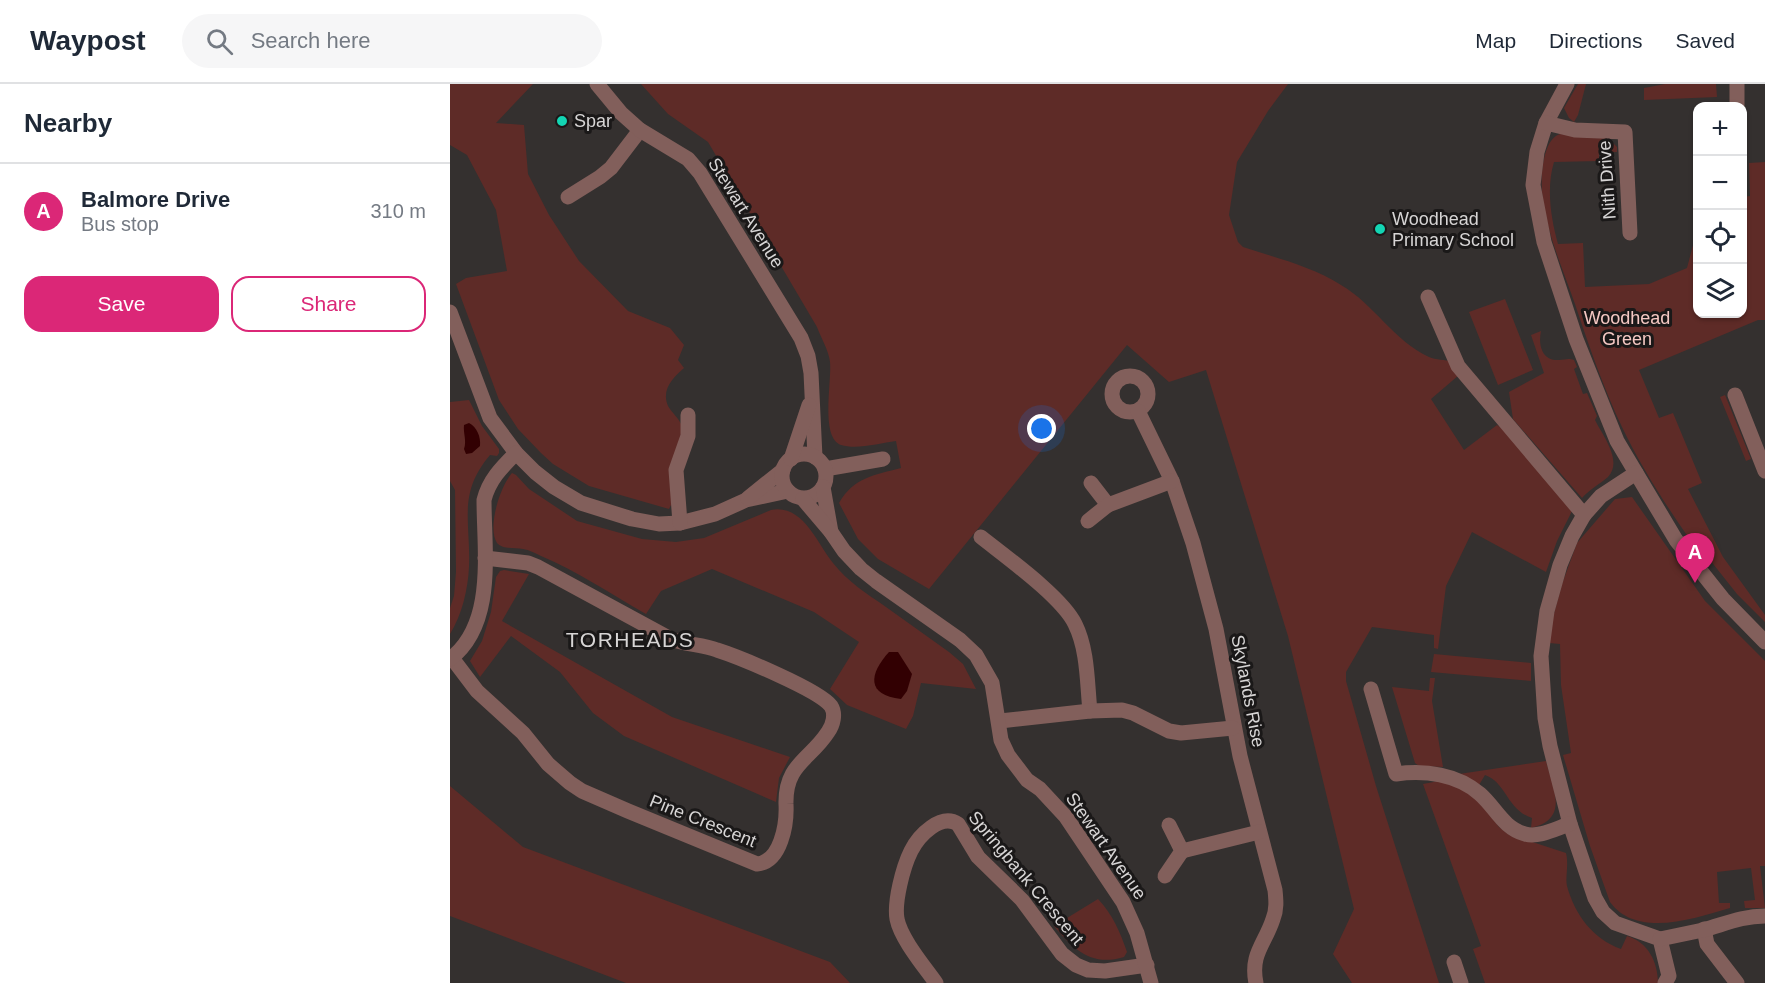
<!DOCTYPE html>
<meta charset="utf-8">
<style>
body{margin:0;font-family:Arial,sans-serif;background:#f6f6f7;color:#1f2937}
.controls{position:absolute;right:18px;top:18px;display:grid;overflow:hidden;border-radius:12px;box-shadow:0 2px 4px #0004}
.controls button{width:54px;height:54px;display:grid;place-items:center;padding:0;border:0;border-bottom:2px solid #e0e1e3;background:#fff;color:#1f2937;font:30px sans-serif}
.you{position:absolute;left:592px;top:345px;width:21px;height:21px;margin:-15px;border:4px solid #fff;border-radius:50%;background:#1a73e8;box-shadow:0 0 0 9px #1a73e833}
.badge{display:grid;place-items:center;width:39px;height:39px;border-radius:50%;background:#db2777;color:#fff;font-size:20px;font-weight:700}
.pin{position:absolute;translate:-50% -50px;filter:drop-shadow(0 2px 3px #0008)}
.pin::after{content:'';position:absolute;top:32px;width:21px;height:18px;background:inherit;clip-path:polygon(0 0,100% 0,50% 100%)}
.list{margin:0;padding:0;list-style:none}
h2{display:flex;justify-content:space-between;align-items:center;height:78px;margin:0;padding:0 24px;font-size:26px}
h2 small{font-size:20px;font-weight:400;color:#747a83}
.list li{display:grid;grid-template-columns:39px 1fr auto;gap:18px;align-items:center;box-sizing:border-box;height:96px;padding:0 24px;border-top:2px solid #e0e1e3}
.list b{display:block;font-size:22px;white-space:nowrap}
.list p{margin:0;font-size:20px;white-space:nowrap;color:#747a83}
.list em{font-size:20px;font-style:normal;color:#747a83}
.actions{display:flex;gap:12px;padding:18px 24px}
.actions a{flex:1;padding:14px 0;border:2px solid #db2777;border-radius:18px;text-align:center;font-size:21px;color:#db2777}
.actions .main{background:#db2777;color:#fff}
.icon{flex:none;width:33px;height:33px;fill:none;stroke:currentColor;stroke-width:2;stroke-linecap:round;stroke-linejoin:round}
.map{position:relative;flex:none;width:1315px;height:899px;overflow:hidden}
header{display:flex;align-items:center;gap:36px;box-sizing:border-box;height:84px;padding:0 30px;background:#fff;border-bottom:2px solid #e0e1e3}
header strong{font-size:28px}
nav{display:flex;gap:33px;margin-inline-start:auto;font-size:21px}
.search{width:420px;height:54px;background:#f6f6f7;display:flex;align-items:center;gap:15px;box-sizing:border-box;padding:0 21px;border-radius:33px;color:#747a83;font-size:22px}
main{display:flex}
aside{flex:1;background:#fff}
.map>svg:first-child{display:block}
.green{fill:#5e2b27}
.water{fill:#320002}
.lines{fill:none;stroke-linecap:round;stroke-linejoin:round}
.minor{stroke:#825f5b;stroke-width:15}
.tertiary{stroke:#825f5b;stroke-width:15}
.poi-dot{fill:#13d5b3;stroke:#1a1818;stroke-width:2}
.labels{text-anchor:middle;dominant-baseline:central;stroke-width:6;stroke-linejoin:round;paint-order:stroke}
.poi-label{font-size:18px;fill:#d7d5d5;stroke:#1a1818;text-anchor:start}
.street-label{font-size:18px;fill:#d7d5d5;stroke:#1a1818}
.park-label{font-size:18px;fill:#f5c8c3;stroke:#1a1818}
.quarter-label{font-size:21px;letter-spacing:1.5px;fill:#d7d5d5;stroke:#1a1818}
</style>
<header>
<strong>Waypost</strong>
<div class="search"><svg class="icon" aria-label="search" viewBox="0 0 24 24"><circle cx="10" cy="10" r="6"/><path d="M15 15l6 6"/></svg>Search here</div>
<nav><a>Map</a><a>Directions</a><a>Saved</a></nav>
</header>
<main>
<aside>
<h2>Nearby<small></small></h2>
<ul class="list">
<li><span class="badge">A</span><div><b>Balmore Drive</b><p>Bus stop</p></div><em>310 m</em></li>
</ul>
<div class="actions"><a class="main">Save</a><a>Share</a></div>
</aside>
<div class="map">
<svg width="1315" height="899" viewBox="0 0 1315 899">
<rect width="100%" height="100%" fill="#34302f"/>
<g class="green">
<path d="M 0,0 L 83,0 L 46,39 L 74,41 L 78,90 L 99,131 L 129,177 L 178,227 L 220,244 L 234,261 L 228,276 L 234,284 C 223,294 211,305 218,322 C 222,329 229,334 232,342 L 222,419 L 219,425 L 139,402 L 103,380 L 91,369 L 68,345 L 49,316 L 6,200 L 16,194 L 57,187 L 46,126 L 17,71 L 0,61 Z"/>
<path d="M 191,0 L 838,0 L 818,27 L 787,78 L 779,131 L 788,158 L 793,163 C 826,174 861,182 891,201 C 924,220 944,257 979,273 C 986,276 995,276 1002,277 L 1009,291 L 981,315 L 1014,366 L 1047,341 L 1054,346 L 1123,425 L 1107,457 L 1096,488 L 1022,448 L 996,502 L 988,565 L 984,564 L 984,551 L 922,543 L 896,588 L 896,597 L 926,702 L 989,899 L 902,899 L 883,870 L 904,825 L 838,552 L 756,286 L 719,298 L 677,261 L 479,505 L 428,475 L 408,455 L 389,419 C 404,393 425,391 451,384 L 446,357 C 430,359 407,366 391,361 C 370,354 382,297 380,278 C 379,267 371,254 367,243 L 258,58 L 218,30 Z"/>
<path d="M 1128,0 L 1136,0 L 1128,31 L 1124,38 L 1119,34 L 1114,24 Z"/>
<path d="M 1215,0 L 1266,0 L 1267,13 L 1194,16 L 1194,4 Z"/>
<path d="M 1110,50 L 1157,53 L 1167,63 L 1167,68 L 1149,69 L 1149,77 L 1104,78 C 1096,104 1101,135 1108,160 L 1133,159 L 1135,203 L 1199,200 L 1237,184 L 1247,146 L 1248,230 L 1292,230 L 1293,113 L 1300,112 L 1299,79 L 1315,78 L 1315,236 L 1308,236 L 1189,286 L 1209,334 L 1223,329 L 1252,399 L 1238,405 L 1273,473 L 1315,531 L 1315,538 L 1287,510 L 1260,476 L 1256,478 C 1225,435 1195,391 1172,343 C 1153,303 1139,262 1125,220 C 1113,186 1098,152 1093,116 C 1090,99 1091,56 1110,50 Z"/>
<path d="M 1055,215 L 1083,286 L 1048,301 L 1019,228 Z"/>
<path d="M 1091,247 C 1088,261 1092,277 1109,276 C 1115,276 1118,274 1124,276 L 1127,283 L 1124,285 L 1133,310 L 1137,309 L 1147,332 L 1145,336 C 1153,352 1173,377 1158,393 C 1150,400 1140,405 1132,414 L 1063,335 L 1059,308 L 1094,289 L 1081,251 Z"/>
<path d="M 1275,311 L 1301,375 L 1296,377 L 1270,313 Z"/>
<path d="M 19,316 L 32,342 L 49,365 L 49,369 L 47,372 L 40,371 C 7,410 21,438 19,483 C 18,505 12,531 0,550 L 0,524 L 4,512 L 6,488 L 5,406 L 0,397 L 0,318 Z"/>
<path d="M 62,389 L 66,391 L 79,405 L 127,437 L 192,455 L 226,458 L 254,454 L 321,426 C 353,420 366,458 383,479 C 398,498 416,509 436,523 C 457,538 478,553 499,568 L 513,580 L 526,605 L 471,599 L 463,632 L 456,645 L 397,621 L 380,605 L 409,558 L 364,528 L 262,485 L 211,507 L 196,530 C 163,511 125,486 91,472 C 85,469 79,466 73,465 C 65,463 53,466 47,459 C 37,444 50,402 62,389 Z"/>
<path d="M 1182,413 L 1255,517 L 1315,577 L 1315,782 L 1310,782 L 1315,824 L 1295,824 L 1294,817 L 1305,816 L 1301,784 L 1267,788 L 1269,819 L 1280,819 L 1280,824 C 1245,834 1187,855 1160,818 L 1140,762 L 1113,671 L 1121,669 L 1111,601 L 1110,560 L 1099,559 L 1103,533 L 1112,500 L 1127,459 L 1165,415 Z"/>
<path d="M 54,486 L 79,490 L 52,537 L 222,633 L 340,673 L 329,694 L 326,718 L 174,652 L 143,629 L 110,588 L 61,552 L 30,593 L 20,577 L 32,557 L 41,528 L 46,493 L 50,487 Z"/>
<path d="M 984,570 L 1081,579 L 1081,597 L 981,588 Z"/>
<path d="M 980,594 L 985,594 L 982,617 L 993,683 L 969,682 L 965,679 L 942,603 L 979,607 Z"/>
<path d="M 1096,677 C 1103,704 1120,735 1081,744 L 1082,734 C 1057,726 1056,698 1035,691 L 1029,701 L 1009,690 Z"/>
<path d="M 989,697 L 1012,705 L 1030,718 L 1049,743 L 1058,750 L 1116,769 C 1119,781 1115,794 1117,802 C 1125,831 1143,855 1171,865 L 1177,852 C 1198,858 1208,878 1208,899 L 1035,899 L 1023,865 L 1031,862 L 973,700 Z"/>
<path d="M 0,702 L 73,763 L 380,878 L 400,899 L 176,899 L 0,832 Z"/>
<path d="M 648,815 C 663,831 670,848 677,868 L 674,873 C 641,883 623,865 604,842 Z"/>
</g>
<g class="water">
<path d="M 19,339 C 27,343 31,353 30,362 L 22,369 L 16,370 L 14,365 C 17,357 13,349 14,341 Z"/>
<path d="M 439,568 L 448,568 L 462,590 L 457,607 L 451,615 C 416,611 419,590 439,568 Z"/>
</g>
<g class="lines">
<g class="minor">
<path d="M 1117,0 L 1096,39 L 1087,68 L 1083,101 L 1094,158 L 1126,255 L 1167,357 L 1226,456 L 1273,515 L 1315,558"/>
<path d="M 1287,0 L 1287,22"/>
<path d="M 1096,39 L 1125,46 L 1175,48 L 1180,149"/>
<path d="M 118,113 L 150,93 L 161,84 L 190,46"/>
<path d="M 978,213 L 1008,282 L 1134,431"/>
<path d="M 0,228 L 40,334 L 66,369 L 85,388 L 104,403 L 131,419 L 182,435 L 209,440 L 230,439 L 265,430 L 296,416 L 338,407"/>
<circle cx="680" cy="310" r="18"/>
<path d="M 1285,311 L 1315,387"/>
<path d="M 688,327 L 722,397 L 743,459 L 766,545 L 790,672 L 825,806 C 826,816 827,825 823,835 C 815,860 800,870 806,899"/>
<path d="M 375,385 L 433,375"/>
<path d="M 1186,389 L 1151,412 L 1134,431 L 1122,452 L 1110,481 L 1097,527 L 1091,572 L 1095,634 L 1100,662 L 1120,740 L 1145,814 L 1153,828 L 1165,839 L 1210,855 L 1219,892 L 1215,899"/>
<path d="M 641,399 L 658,421"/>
<path d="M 298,414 L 333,386"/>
<path d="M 638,437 L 658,421 L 722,397"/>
<path d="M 230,439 L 226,386 L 238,352 L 238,331"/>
<path d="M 531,453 C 556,473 612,513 625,540 C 638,566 637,599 640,627"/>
<path d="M 2,574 L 27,607 L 73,649 L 98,680 L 120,699 L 132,707 L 178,727 L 307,780 C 331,778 337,740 336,720 C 335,680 360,676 378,648 C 383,641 386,630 381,622 C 369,606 289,573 267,566 C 251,560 234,561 219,554 L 88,483 L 78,479 L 35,474"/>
<path d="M 0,575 C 46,540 34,467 34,416 C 39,396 51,384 66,369"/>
<path d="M 921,605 L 946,690 C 975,686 1007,690 1030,710 C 1046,724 1053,744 1075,750 C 1089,754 1107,744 1120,740"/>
<path d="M 550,637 L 640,627 L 672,626 L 683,629 L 719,647 L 731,649 L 783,644"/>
<path d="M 732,767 L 809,748"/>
<path d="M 715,792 L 732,767 L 719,741"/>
<path d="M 1254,845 L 1257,860 L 1287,899"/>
<path d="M 1210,855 C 1224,852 1239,849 1253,846 C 1275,840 1292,832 1315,832"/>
<path d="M 1004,878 L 1011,899"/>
<path d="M 486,899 C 474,882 451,855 447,835 C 444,818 453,783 461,767 C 469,751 491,729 508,740 L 528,773 L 572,816 L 612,870 L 626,881 L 638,886 L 655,887 L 697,881"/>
</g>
<g class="tertiary">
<path d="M 147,0 L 171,29 L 190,46 L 238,75 L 250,89 L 351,254 L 358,272 L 361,289 L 365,373"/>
<circle cx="354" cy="392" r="22"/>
<path d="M 341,375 L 359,321"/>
<path d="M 373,403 L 381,448"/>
<path d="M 353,415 L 381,448 L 394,467 L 411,485 L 426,497 L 510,556 L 526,571 L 542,599 L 551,656 L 558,671 L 577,696 L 590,705 L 616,733 L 673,818 L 687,849 L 701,899"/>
</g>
</g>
<g class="poi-dot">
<circle cx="112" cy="37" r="6"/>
<circle cx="930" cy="145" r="6"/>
</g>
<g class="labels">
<g class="poi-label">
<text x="124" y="37">Spar</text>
<text x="942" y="135">Woodhead<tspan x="942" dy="21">Primary School</tspan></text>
</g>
<g class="street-label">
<text transform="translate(1157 96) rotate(-94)">Nith Drive</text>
<text transform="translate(296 129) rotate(58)">Stewart Avenue</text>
<text transform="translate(798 607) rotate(79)">Skylands Rise</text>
<text transform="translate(253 737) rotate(22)">Pine Crescent</text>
<text transform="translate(656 762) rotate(55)">Stewart Avenue</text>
<text transform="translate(576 794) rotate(50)">Springbank Crescent</text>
</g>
<g class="park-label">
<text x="1177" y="234">Woodhead<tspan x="1177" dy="21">Green</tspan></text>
</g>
<g class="quarter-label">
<text x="180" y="555">TORHEADS</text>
</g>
</g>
</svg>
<div class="controls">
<button>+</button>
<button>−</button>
<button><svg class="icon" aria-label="locate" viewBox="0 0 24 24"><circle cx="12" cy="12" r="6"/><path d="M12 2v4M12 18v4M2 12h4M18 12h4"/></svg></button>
<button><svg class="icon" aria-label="layers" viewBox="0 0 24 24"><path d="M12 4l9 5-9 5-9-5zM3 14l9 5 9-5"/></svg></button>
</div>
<div class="you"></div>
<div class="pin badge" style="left:1245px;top:499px">A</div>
</div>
</main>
